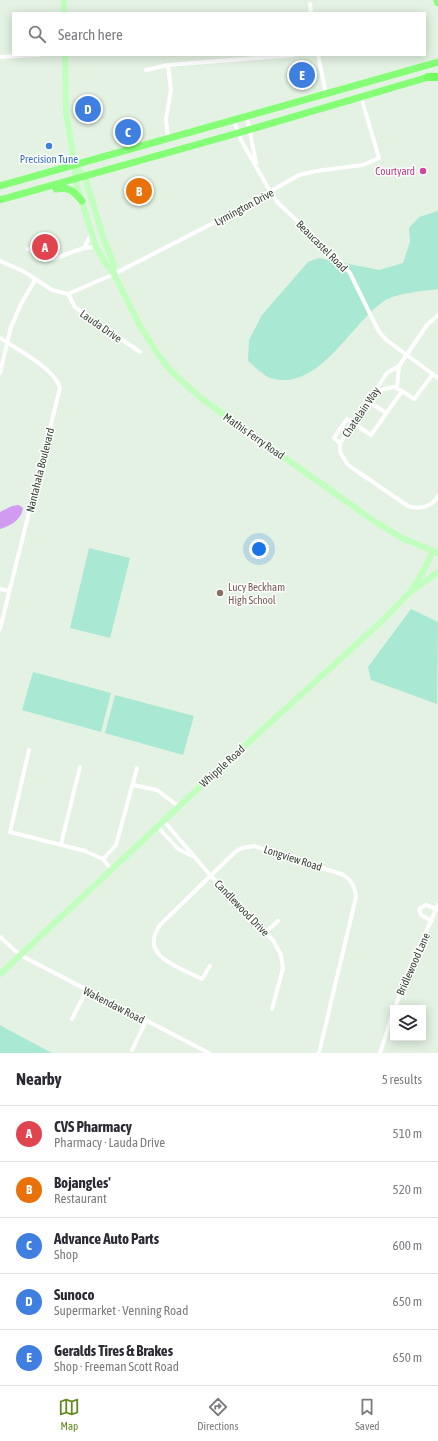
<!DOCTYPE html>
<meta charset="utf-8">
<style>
body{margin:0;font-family:"Asap Condensed",sans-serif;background:#f2f2f3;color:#2b2b33}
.controls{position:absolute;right:12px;bottom:12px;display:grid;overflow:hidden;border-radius:0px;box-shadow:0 2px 10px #0003}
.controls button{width:36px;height:36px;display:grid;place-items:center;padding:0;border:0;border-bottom:1px solid #e1e1e2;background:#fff;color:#2b2b33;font:20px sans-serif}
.you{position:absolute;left:259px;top:549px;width:14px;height:14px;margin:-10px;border:3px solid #fff;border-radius:50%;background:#1a73e8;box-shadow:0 0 0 6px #1a73e833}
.badge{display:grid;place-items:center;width:26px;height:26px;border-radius:50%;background:#628a21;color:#fff;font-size:13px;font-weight:700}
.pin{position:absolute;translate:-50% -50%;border:2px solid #fff;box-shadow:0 1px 4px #0006}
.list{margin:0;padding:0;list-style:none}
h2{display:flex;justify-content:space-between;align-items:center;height:52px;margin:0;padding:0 16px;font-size:17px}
h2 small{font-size:13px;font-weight:400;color:#7c7c81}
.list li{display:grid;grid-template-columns:26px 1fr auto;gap:12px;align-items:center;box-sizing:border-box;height:56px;padding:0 16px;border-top:1px solid #e1e1e2}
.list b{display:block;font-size:15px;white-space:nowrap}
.list p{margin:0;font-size:13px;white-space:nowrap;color:#7c7c81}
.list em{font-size:13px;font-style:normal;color:#7c7c81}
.icon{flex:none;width:22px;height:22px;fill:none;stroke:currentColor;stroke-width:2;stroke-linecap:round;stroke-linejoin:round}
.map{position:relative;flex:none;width:438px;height:1053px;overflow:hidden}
.search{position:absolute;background:#fff;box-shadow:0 2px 10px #0003;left:12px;right:12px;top:12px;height:44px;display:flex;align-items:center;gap:10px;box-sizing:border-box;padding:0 14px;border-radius:0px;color:#7c7c81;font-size:15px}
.sheet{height:332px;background:#fff}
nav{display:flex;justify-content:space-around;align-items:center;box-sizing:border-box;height:56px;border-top:1px solid #e1e1e2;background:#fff;font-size:11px;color:#7c7c81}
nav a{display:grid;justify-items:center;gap:2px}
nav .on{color:#628a21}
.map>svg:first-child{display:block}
.green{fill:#a9e8d3}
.water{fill:#d19bf1}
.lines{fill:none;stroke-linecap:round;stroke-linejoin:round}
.minor{stroke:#fff;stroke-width:4}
.tertiary{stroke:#fff;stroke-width:5}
.secondary{stroke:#c0ffbe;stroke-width:6}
.trunk{stroke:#84ff76;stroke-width:7}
.motorway{stroke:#72ff5f;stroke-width:8}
.shop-dot{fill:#3f7fe0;stroke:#fff;stroke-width:1.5}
.hotel-dot{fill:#d1479c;stroke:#fff;stroke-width:1.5}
.education-dot{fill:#8d6e63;stroke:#fff;stroke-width:1.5}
.labels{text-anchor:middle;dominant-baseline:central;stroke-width:3;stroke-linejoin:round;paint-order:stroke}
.shop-label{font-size:11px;fill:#366cbe;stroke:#fff}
.hotel-label{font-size:11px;fill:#b23c85;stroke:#fff;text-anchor:end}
.street-label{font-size:11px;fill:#354332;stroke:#fff}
.education-label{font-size:11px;fill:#785e54;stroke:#fff;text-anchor:start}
</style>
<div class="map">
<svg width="438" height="1053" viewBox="0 0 438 1053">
<rect width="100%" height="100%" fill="#e3f2e2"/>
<g class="green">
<path d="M 438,211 L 438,289 C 423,291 397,293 384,301 C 351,323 319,393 270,378 C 263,375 254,366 248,361 L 249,340 L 262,315 L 308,262 L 319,258 L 379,270 L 403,263 L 410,242 L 409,228 L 419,217 Z"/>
<path d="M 89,548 L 130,558 L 110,638 L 70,628 Z"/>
<path d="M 411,609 L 438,622 L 437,704 L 371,680 L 368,667 Z"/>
<path d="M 33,672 L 111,693 L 101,732 L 22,710 Z"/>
<path d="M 115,695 L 194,716 L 183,755 L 105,733 Z"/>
<path d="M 0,1025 L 5,1028 L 52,1053 L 0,1053 Z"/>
</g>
<path class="water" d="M 19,505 L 23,508 C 21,520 12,525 0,529 L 0,512 L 12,506 Z"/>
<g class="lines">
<g class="minor">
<path d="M 310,4 L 311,13"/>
<path d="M 318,55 L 326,94"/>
<path d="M 0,57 L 39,55"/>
<path d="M 168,65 L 171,90 L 166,119 L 168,139"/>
<path d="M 146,70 L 168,65 L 293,55"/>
<path d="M 247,117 L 256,163"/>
<path d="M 234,121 L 241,140 L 271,193 L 279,204 L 337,258 L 350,273 L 378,330 L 385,339 L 438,378"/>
<path d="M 84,248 L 91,234"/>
<path d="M 28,249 L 53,259 L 84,248 L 96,247"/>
<path d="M 0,261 L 23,271 L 52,290 L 68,294 L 75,307 L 140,352"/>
<path d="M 68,294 L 114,274 L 227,216 L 299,175 L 316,171 L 363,165 L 379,158 L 361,97"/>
<path d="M 438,315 L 427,325 L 399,366 L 387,373 L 340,443 L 340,452 L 348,465 L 408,506 C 420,510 432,507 438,496"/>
<path d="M 0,338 C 17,349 55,369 60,388 L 0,629"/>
<path d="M 0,373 L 11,327 L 21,304 L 35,280"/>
<path d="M 397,387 L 399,366"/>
<path d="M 375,391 L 394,387 L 402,391"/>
<path d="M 368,401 L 386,413"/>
<path d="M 340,443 L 334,438 L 347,419 L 371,435 L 402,391 L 414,399 L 433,374"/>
<path d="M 0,589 L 9,591"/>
<path d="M 29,750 L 10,832 L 85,851 L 103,859"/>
<path d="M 133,785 L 157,790 L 178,806"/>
<path d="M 163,820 L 210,875 L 273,940 L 281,955 L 283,968 L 272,1009"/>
<path d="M 157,826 L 178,849 L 192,856"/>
<path d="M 61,844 L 80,767"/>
<path d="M 111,869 L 103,859 L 116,845 L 137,768"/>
<path d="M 432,921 L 421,915 L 419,909 L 426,905 L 437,909"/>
<path d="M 266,932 L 278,921"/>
<path d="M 0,937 L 20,955 L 209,1053"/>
<path d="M 210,966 L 202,979 C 179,967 138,956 160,925 L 235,852 L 242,848 L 254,846 L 344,875 C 352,881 355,887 356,897 L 319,1053"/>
<path d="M 395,1008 L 404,981 L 438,905"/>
<path d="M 72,1019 L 86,991"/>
<path d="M 132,1050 L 146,1021"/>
<path d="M 380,1053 L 393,1013"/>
</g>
<path class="tertiary" d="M 204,783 L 227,762"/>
<g class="secondary">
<path d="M 64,0 L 64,13"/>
<path d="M 65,55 L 66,113 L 75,165 L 75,180 L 96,247 L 106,264 L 114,274 L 139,324 L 159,356 L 173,373 L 202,399 L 371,519 L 402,538 L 438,553"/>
<path d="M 75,165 L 85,177 L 104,240 L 113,262 L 114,274"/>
<path d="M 413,590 L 438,572"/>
<path d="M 227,762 L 382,621 L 410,592 L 424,570 L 433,551"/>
<path d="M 0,974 L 204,783"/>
</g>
<g class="trunk">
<path d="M 437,0 L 438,3"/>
<path d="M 0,186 L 438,62"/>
<path d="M 56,189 C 68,186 74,191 82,201"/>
<path d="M 0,200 L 238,133 L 432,76"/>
</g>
<path class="motorway" d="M 428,77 L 438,77"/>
</g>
<circle class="shop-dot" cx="49" cy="146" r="4"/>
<circle class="hotel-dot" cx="423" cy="171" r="4"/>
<circle class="education-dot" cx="220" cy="593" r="4"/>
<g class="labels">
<g class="shop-label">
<text x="49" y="159">Precision Tune</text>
</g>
<g class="hotel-label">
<text x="415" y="171">Courtyard</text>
</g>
<g class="street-label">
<text transform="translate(244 207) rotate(-28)">Lymington Drive</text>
<text transform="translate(322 246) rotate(45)">Beaucastel Road</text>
<text transform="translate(101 326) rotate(35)">Lauda Drive</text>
<text transform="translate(361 412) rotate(-56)">Chatelain Way</text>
<text transform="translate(254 436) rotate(35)">Mathis Ferry Road</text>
<text transform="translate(40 470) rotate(-76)">Nantahala Boulevard</text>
<text transform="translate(222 766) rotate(-42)">Whipple Road</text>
<text transform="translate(293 858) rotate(18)">Longview Road</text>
<text transform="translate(242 908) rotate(46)">Candlewood Drive</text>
<text transform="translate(413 964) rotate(-66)">Bridlewood Lane</text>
<text transform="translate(114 1005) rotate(27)">Wakendaw Road</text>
</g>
<g class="education-label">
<text x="228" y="587">Lucy Beckham<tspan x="228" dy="13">High School</tspan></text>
</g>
</g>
</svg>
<div class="controls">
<button><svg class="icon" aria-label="layers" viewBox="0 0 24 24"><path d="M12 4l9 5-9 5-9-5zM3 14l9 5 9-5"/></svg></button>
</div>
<div class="you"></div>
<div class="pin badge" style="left:45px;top:247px;background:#e0444e">A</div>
<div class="pin badge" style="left:139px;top:191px;background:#e8710a">B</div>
<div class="pin badge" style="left:128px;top:132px;background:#3f7fe0">C</div>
<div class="pin badge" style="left:88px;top:109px;background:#3f7fe0">D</div>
<div class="pin badge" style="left:302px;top:75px;background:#3f7fe0">E</div>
<div class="search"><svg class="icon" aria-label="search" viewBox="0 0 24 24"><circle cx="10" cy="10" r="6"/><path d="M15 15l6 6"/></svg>Search here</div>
</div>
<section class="sheet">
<h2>Nearby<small>5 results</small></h2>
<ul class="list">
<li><span class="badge" style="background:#e0444e">A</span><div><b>CVS Pharmacy</b><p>Pharmacy · Lauda Drive</p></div><em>510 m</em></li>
<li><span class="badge" style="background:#e8710a">B</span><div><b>Bojangles'</b><p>Restaurant</p></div><em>520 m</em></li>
<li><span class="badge" style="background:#3f7fe0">C</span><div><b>Advance Auto Parts</b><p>Shop</p></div><em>600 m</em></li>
<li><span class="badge" style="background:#3f7fe0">D</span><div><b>Sunoco</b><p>Supermarket · Venning Road</p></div><em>650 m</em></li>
<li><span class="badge" style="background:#3f7fe0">E</span><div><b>Geralds Tires &amp; Brakes</b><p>Shop · Freeman Scott Road</p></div><em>650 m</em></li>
</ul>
</section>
<nav>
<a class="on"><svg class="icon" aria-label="map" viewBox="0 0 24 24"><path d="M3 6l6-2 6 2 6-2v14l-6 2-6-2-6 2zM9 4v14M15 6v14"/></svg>Map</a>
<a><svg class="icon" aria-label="directions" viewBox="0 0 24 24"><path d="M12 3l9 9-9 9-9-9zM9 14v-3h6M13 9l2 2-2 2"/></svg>Directions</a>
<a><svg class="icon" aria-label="saved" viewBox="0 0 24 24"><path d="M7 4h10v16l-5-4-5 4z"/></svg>Saved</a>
</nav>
